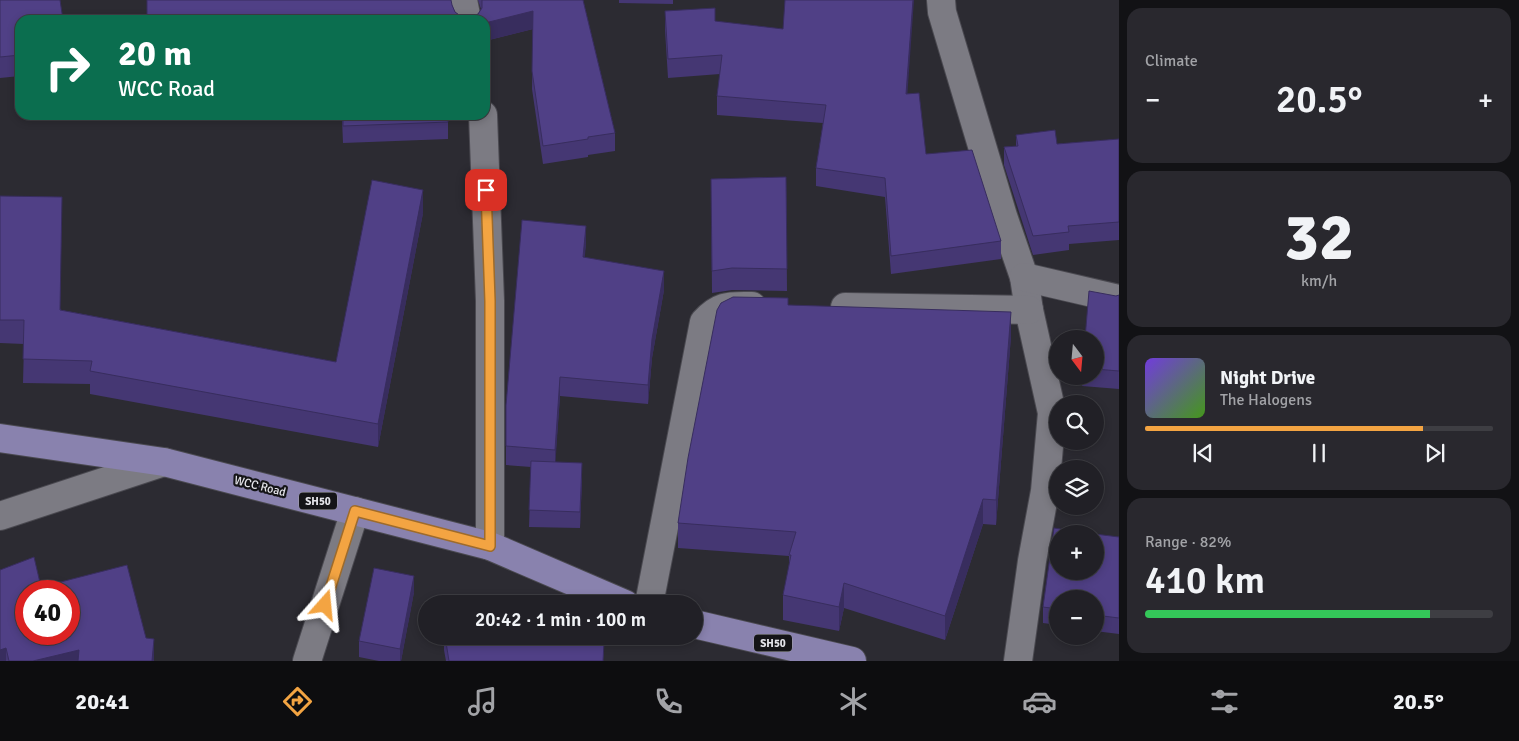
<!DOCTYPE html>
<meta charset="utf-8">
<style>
body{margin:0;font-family:Signika,sans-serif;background:#29282e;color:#f1f3f6;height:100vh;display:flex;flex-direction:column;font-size:19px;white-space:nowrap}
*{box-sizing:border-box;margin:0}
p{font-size:16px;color:#a2a3a7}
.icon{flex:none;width:28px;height:28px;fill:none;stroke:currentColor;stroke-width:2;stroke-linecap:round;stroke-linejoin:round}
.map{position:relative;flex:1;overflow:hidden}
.panel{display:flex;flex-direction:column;gap:8px;padding:8px;background:#121215;width:400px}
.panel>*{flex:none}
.hud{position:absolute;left:15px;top:15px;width:475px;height:105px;border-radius:15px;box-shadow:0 2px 8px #0003,0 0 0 1px #3e3e43;background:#0b6e4f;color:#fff;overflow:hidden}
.needle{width:32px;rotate:164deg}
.fabs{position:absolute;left:1049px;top:330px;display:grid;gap:10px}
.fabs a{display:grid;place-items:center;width:55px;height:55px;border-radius:50%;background:#212026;box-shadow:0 2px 8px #0003,0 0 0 1px #3e3e43;font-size:25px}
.speed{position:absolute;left:15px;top:580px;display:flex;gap:10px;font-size:25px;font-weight:700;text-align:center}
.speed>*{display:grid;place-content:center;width:65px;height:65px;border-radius:50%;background:#212026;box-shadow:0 2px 8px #0003,0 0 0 1px #3e3e43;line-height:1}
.speed .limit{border:8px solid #d22;background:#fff;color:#111}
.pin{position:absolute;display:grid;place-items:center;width:42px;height:42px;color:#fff;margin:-21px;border-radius:10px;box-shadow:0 2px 8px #0006}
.me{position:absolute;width:55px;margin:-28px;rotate:18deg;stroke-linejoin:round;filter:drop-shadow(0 0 4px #0008)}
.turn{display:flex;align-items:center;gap:18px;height:105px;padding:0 20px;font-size:22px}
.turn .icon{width:65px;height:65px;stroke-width:2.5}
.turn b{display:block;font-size:35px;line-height:42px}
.big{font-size:38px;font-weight:600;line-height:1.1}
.panel .tile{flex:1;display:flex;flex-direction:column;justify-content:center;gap:8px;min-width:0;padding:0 18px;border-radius:15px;background:#29282e}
.panel .dial{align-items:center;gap:0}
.dial b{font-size:65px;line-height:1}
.song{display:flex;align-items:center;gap:15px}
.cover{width:60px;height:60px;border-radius:8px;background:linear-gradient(135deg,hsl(260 70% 55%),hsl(100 70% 35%))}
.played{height:5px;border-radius:2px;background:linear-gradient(90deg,#f3a442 80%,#3e3e43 80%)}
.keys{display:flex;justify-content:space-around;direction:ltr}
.heat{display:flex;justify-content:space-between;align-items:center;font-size:28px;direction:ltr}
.charge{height:8px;border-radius:4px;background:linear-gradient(90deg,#34c759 82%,#3e3e43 0)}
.trip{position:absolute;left:418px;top:595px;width:285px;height:50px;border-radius:25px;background:#212026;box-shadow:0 2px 8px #0003,0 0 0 1px #3e3e43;font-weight:600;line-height:50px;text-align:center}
.tabs{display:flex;height:80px;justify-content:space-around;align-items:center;background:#0d0d0f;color:#a2a3a7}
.tabs .icon{width:35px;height:35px}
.tabs .active{color:#f3a442}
.tabs b{font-size:22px;color:#f1f3f6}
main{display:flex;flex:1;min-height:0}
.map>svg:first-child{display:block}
</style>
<main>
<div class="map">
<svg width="1119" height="661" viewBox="0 0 1119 661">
<rect width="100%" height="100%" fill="#2c2b32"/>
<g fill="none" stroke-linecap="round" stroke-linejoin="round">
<g stroke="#4a4950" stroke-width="30">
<g id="minor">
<polyline points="463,0 467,20"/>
<polyline points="941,0 942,12 1003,216 1024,277 1029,310 1052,413 1045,491 1032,561 1018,661"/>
<polyline points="483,115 490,301 490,546"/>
<polyline points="1024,277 1119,299"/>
<polyline points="845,307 1029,310"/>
<path d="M649 604 704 322C720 304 730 306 752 306"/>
</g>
</g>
<g stroke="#4a4950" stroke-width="30">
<polyline id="tertiary" points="307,661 355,511"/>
</g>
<g stroke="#4a4950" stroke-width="30">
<polyline id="secondary" points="0,516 164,462"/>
</g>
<g stroke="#4a4950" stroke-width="30">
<g id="primary">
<polyline points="0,438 164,462 490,546 625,604"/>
<polyline points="694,624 852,661"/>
</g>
</g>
<use href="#minor" stroke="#7c7b83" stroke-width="28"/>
<use href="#tertiary" stroke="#7c7b83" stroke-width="28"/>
<use href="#secondary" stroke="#7c7b83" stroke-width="28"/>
<use href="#primary" stroke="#8982ae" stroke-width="28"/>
</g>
<g fill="#453773">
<polygon points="0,0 20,20 20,76 0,78"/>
<polygon points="478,0 583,0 615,133 615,151 588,155 588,157 543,164 532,89 533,29 485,41 485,20 147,20 452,5 455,12 462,17 470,18 478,14 481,9"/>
<polygon points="619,0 673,0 673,4 619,3"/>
<polygon points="665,11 715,21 908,94 926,154 1001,241 1001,259 891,274 885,197 816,186 816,168 823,123 717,115 717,96 720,74 668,78 665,30"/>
<polygon points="261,115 448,115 448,139 343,143 342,119 261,119"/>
<polygon points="1016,135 1057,144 1119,139 1119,240 1069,244 1069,250 1033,255 1004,165 1004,147 1016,146"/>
<polygon points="786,177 787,291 732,290 712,293 711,179"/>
<polygon points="0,196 61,310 336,362 423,213 378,447 90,394 90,384 23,383 24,344 0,343"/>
<polygon points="586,244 584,257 664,290 652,358 648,404 560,396 555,462 582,479 580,528 529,527 531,467 506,465 506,405"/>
<polygon points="1119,295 1119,389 1082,386 1082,376 1095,376 1095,339 1116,296"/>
<polygon points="788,305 1011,336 996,525 983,524 945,640 844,608 839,631 783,620 783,595 789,567 789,556 678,548 678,523"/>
<polygon points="1119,537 1119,634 1095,631 1095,599 1058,599 1058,625 1043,623 1043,607"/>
<polygon points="0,570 41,587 146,638 154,655 154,661 0,661"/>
<polygon points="414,592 401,661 379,661 359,657 359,641"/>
<polygon points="444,636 521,636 522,641 604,661 446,661 444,650"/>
</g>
<g fill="#382d5e">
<polygon points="913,0 914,0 906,113 906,94"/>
<polygon points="533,11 533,29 485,41 485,23"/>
<polygon points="423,190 423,213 378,447 378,424"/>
<polygon points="586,226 586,244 583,276 583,257"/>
<polygon points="664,271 664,290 652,358 648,404 648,385 652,339"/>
<polygon points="1011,312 1011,336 996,525 996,500"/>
<polygon points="560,377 560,396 555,469 555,450"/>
<polygon points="582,463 582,479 580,528 580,512"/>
<polygon points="983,499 983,524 945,640 945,616"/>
<polygon points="414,576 414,592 401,661 400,661 400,649"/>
<polygon points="844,583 844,608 839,631 839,607"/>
<polygon points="154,639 154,661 152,661"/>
<polygon points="6,648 6,661 0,661 0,650"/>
<polygon points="79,650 79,661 33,661"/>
</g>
<g fill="#504086" stroke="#382d5e" fill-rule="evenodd">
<polygon points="0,0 60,0 63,20 20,20 20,55 0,57"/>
<polygon points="147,0 451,0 452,5 455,12 462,17 470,18 478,14 482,8 482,0 583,0 615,133 588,137 588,139 543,146 532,71 533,11 485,23 485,20 147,20"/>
<polygon points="785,0 913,0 906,94 919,93 926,154 972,150 1001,241 891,256 885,178 816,168 826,105 717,96 722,55 668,59 665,11 715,8 715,21 783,29"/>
<polygon points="343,115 448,115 448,122 343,126"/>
<polygon points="1055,130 1057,144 1119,139 1119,222 1068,226 1069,232 1033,236 1004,147 1018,146 1016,135"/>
<polygon points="786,177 787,269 732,268 712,271 711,179"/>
<polygon points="372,180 423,190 378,424 90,371 92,361 23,359 24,320 0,320 0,196 62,197 60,310 336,362"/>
<polygon points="522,220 586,226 583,257 664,271 652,339 648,385 560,377 555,450 506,446 506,405"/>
<polygon points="1089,291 1116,296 1119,295 1119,371 1095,369 1095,339 1085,339"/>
<polygon points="733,297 788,298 788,305 1011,312 996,500 983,499 945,616 844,583 839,607 783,595 791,555 789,555 796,532 678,523 688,458 717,310 721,303"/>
<polygon points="531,461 582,463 580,512 529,510"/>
<polygon points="1054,528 1092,534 1058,534 1058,571 1095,571 1095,534 1119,537 1119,618 1095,615 1095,599 1058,599 1058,609 1043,607"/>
<path d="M34 557 41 587 127 565 146 638 154 639 152 661H78L79 650 33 661H9L6 648 0 650V570ZM26 591H69V634H26Z"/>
<polygon points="374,568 414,576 400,649 359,641"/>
<polygon points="445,636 521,636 522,641 604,643 603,661 449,661"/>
</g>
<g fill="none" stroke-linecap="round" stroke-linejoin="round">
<g stroke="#9e6b2b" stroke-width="12">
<polyline id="route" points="325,605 355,511 490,546 490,301 486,190"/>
</g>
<use href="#route" stroke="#f3a442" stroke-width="9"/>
</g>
<g text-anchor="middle" stroke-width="4.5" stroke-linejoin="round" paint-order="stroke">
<g fill="#141417" stroke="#a6a6aa" stroke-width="1">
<rect x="299" y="492.5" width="38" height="17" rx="4"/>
<rect x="754" y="634.5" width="38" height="17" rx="4"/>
</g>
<g font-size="11" font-weight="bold" fill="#e4e4e9">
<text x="318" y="505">SH50</text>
<text x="773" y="647">SH50</text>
</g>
<g font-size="12" fill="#e4e4e9" stroke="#141417">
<text transform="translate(260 486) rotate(14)" y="4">WCC Road</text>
</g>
</g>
</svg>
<div class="fabs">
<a><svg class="needle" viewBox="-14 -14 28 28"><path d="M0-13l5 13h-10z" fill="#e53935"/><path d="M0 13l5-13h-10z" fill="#a2a3a7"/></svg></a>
<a><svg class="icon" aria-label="search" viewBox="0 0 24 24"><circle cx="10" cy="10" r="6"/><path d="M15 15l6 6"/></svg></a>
<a><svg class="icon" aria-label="layers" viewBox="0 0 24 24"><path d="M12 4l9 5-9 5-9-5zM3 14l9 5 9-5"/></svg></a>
<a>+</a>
<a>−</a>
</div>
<div class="speed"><div class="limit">40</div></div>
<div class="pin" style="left:486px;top:190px;background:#d93025"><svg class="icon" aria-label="arrive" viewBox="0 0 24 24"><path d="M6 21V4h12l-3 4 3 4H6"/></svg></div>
<svg class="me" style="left:325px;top:605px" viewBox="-20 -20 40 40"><path d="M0-17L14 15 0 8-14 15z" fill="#f3a442" stroke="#fff" stroke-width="4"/></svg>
<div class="trip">20:42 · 1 min · 100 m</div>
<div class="hud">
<div class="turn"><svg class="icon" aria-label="right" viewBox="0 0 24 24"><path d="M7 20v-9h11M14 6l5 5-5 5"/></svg><div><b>20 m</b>WCC Road</div></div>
</div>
</div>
<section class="panel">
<div class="tile"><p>Climate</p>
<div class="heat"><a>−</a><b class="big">20.5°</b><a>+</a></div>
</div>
<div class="tile dial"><b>32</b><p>km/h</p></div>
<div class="tile">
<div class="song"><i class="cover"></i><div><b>Night Drive</b><p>The Halogens</p></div></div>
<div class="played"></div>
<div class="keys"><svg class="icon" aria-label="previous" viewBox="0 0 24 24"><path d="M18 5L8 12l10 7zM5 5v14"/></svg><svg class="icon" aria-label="pause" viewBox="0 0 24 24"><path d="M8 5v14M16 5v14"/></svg><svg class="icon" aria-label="next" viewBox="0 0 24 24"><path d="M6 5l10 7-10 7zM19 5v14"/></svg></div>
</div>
<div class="tile"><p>Range · 82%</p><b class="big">410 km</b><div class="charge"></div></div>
</section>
</main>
<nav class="tabs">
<b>20:41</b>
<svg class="icon active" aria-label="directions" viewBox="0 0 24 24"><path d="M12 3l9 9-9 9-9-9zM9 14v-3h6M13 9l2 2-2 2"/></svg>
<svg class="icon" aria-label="music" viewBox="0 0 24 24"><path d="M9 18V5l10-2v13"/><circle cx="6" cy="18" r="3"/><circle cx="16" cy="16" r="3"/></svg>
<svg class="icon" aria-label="phone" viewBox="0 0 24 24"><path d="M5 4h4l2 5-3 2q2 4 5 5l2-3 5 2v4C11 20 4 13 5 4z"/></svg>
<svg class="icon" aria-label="climate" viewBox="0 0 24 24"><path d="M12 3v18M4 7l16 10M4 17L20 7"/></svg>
<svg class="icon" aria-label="car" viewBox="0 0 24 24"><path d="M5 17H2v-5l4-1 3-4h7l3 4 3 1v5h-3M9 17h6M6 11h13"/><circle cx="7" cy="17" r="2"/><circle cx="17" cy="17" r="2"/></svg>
<svg class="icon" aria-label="filters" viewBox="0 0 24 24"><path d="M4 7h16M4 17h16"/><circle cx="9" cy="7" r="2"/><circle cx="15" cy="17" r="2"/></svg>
<b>20.5°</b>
</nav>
